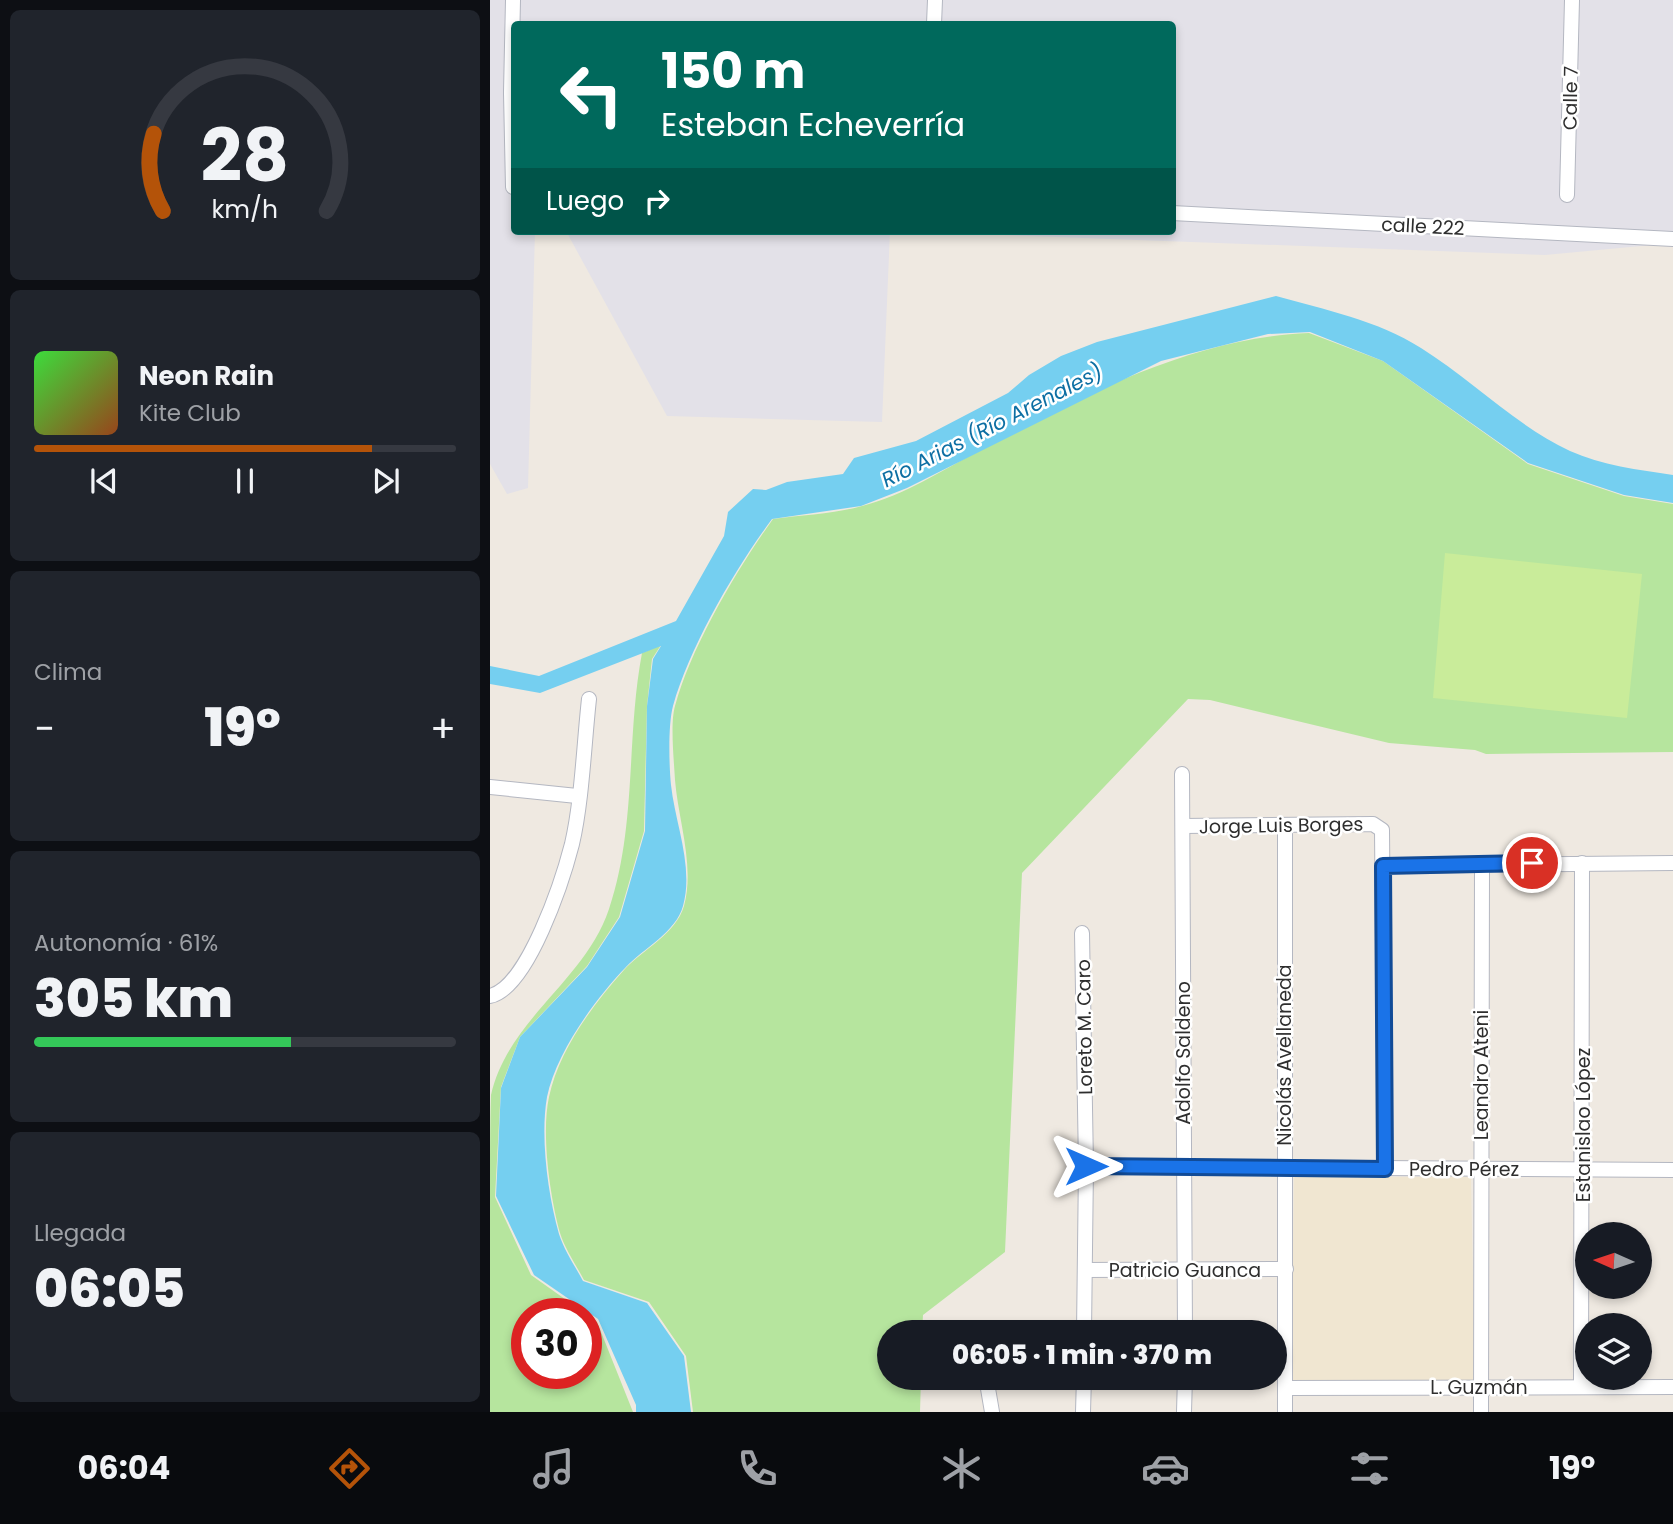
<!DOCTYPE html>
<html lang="es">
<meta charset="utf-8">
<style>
body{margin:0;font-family:Poppins,sans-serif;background:#20242c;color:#f1f3f6;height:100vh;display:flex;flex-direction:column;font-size:26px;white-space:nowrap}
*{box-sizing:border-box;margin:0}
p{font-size:23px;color:#9ea1a6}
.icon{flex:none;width:38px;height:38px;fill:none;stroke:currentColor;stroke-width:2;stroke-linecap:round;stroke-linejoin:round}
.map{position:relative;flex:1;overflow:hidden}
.panel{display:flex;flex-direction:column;gap:10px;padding:10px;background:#0d0f14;width:490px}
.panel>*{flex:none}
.hud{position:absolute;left:21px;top:21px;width:665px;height:214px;border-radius:7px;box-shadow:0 4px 10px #0003;background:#00695c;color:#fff;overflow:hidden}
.needle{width:46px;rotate:273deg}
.tools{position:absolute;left:1085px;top:1222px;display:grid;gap:14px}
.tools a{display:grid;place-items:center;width:77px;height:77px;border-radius:50%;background:#171b24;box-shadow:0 4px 10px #0003;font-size:35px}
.speed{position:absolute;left:21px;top:1298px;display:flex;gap:14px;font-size:35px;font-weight:700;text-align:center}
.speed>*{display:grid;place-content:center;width:91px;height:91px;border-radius:50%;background:#171b24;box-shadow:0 4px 10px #0003;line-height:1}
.speed .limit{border:10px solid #d22;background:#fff;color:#111}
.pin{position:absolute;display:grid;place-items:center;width:60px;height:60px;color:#fff;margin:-30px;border:4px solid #fff;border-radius:50%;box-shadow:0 2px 7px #0007}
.me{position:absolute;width:77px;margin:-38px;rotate:90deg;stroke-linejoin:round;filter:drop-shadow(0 0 5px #0008)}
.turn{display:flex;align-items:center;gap:24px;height:147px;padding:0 35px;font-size:32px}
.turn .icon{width:91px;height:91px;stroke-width:2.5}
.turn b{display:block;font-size:49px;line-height:60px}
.then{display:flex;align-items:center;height:66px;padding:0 35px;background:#0003;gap:14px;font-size:26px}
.big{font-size:52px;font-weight:800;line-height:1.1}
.panel .tile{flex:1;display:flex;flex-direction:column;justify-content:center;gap:10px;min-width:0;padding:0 24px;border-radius:10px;background:#20242c}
.panel .dial{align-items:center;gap:0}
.dial svg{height:182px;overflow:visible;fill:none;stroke:#363941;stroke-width:7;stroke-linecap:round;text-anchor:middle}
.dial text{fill:#f1f3f6;stroke:none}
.song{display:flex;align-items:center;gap:21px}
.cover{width:84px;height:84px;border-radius:10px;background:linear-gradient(135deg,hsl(120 70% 55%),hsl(20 70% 35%))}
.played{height:7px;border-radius:4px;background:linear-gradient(90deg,#b45309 80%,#363941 80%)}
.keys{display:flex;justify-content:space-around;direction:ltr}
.heat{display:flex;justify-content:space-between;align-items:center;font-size:38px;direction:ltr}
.charge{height:10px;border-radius:5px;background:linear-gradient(90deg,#34c759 61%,#363941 0)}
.trip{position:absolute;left:387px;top:1320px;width:410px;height:70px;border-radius:35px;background:#171b24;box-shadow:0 4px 10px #0003;font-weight:800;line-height:70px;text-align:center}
.tab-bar{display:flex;height:112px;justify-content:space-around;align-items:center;background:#090b0e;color:#9ea1a6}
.tab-bar .icon{width:49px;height:49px}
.tab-bar .active{color:#b45309}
.tab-bar b{font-size:32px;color:#f1f3f6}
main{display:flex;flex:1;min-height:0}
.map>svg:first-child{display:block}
</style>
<main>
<section class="panel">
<div class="tile dial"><svg viewBox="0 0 100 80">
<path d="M14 69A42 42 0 1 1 86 69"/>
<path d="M14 69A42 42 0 0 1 10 35" stroke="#b45309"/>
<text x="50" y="56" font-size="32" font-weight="700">28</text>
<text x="50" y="72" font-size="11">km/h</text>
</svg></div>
<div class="tile">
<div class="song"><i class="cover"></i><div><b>Neon Rain</b><p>Kite Club</p></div></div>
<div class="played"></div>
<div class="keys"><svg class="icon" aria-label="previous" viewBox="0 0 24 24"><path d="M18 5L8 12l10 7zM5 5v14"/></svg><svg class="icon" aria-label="pause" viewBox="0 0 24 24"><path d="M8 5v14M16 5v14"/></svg><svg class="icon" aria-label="next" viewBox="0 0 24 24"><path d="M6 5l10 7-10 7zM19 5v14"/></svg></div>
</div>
<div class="tile"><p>Clima</p>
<div class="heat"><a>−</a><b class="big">19°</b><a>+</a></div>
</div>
<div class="tile"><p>Autonomía · 61%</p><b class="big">305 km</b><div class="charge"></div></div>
<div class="tile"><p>Llegada</p><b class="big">06:05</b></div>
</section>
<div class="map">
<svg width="1183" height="1412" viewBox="0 0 1183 1412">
<rect width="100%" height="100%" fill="#efe9e1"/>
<g fill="#e3e1e8">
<polygon points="0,0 1183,0 1183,243 1055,255 405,231 682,231 682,24 24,24 24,231 45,231 38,488 17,494 0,464"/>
<polygon points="76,231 400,231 392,422 177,416"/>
</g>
<polygon fill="#f0e6d1" points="804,1177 981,1177 985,1381 801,1381"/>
<g fill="#b6e59e">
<path d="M819 333 893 361 1038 464 1134 496 1183 504V752L996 754 985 750 899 743 720 700 698 699 532 873 515 1252 433 1315 432 1332H399V1377H431L430 1412H203L196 1356 159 1302 94 1280C86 1265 75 1249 70 1233 60 1197 51 1133 59 1097 69 1050 102 1006 134 970 152 950 186 934 194 906 205 866 188 819 185 780 184 761 180 723 185 706 201 647 247 569 283 519 312 515 344 514 372 506 415 495 453 470 492 449 594 395 702 338 819 333Z"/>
<path d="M171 645 162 659 157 706 154 831 129 917 97 966 30 1037 11 1087 5 1197 41 1275 96 1314H37V1374H96V1315L107 1322 143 1412H0C0 1338 0 1264 0 1190 0 1160 0 1124 1 1095 18 1019 95 981 119 909 147 826 136 737 152 653Z"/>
</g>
<polygon fill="#c9ec9a" points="955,553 1152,574 1137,718 943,698"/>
<path fill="#75cff0" d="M786 296C835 310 887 320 931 348 982 380 1025 425 1080 451 1111 465 1149 470 1183 475V503L1134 495 1038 463 893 361 820 332 778 334 671 361 417 488 371 506 282 519C245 569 200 646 183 706 178 724 179 766 181 785 185 823 204 867 193 906 186 932 154 948 136 967 105 999 66 1053 57 1097 50 1137 58 1195 69 1234 74 1250 85 1266 93 1281L157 1303 194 1356 201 1412H146V1405L108 1319 44 1275 6 1196 11 1088 30 1037 97 967 130 917 155 831 157 706 163 659 171 646 50 693 0 684V666L49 676 186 621 234 536 238 512 263 489 276 490 297 482 353 474 364 458 426 441 518 393 539 375 571 356 607 342Z"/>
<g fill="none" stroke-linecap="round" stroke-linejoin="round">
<g stroke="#b4b7c1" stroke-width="16">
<g id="minor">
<polyline points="23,0 21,92 24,100"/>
<polyline points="444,24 445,0"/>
<polyline points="21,93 23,187"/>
<polyline points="1077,195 1082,0"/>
<polyline points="682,213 1183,239"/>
<polyline points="692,774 695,1332"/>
<polyline points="0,787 87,796"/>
<polyline points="795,825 795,1412"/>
<polyline points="693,826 883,824 892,830 895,1169"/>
<polyline points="893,866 1183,863"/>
<polyline points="592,933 596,1166 594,1332"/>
<path d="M0 996C38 988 73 879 82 844 92 801 94 744 99 699"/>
<polyline points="596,1166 1183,1170"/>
<polyline points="595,1270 796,1269"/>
<polyline points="496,1377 502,1412"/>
<polyline points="1091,1387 1092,863"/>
<polyline points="795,1388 1183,1387"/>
<polyline points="593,1412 594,1377"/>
<polyline points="694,1412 695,1377"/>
<polyline points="991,1412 992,863"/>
</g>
</g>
<use href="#minor" stroke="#fff" stroke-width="14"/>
</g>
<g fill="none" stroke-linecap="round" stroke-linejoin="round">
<g stroke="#114b97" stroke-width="18">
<polyline id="route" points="596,1166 895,1169 893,866 1042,863"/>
</g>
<use href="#route" stroke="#1a73e8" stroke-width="12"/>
</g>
<g text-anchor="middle" stroke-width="5" stroke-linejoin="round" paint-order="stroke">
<g font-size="19" fill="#2e2e2e" stroke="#fff">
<text transform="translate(1080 98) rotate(-89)" y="7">Calle 7</text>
<text transform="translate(933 226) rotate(3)" y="7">calle 222</text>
<text transform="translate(791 825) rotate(-1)" y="7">Jorge Luis Borges</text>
<text transform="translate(594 1027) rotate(-91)" y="7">Loreto M. Caro</text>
<text transform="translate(693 1053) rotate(-90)" y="7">Adolfo Saldeno</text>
<text transform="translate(794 1055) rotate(-90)" y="7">Nicolás Avellaneda</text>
<text transform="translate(991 1075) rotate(-90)" y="7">Leandro Ateni</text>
<text transform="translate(1093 1125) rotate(-90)" y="7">Estanislao López</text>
<text x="974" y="1176">Pedro Pérez</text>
<text x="695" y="1277">Patricio Guanca</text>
<text x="989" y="1394">L. Guzmán</text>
</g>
<g font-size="21" font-style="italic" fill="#0d6fa3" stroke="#fff">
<text transform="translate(502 426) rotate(-27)" y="7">Río Arias (Río Arenales)</text>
</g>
</g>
</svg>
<div class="tools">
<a><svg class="needle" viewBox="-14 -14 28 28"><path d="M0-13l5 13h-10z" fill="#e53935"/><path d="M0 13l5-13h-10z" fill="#9ea1a6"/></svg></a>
<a><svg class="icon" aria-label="layers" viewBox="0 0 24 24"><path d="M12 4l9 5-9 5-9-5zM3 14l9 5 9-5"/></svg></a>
</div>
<div class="speed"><div class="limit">30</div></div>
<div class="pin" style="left:1042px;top:863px;background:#d93025"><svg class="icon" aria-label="arrive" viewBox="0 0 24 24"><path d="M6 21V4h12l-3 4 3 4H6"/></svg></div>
<svg class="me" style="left:596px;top:1166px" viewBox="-20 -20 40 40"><path d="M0-17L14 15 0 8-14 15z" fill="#1a73e8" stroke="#fff" stroke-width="4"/></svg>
<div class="trip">06:05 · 1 min · 370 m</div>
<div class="hud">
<div class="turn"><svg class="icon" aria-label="left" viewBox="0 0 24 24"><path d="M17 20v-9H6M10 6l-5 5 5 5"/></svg><div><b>150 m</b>Esteban Echeverría</div></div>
<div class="then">Luego<svg class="icon" aria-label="right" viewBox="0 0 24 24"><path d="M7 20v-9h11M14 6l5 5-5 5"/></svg></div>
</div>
</div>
</main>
<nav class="tab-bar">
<b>06:04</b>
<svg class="icon active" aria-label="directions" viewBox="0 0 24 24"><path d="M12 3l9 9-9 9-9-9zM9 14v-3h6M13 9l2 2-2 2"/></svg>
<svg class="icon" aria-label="music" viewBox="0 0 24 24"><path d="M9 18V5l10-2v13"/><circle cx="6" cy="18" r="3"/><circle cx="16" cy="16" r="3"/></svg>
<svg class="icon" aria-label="phone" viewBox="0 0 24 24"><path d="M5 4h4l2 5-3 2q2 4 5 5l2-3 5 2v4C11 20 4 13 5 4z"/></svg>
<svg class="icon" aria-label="climate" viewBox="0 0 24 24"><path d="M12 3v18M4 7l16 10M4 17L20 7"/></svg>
<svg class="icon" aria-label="car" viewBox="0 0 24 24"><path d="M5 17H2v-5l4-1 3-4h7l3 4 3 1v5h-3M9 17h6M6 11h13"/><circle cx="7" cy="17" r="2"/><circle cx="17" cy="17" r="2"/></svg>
<svg class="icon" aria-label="filters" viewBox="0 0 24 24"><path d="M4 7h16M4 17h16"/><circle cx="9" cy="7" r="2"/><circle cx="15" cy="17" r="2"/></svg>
<b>19°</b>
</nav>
